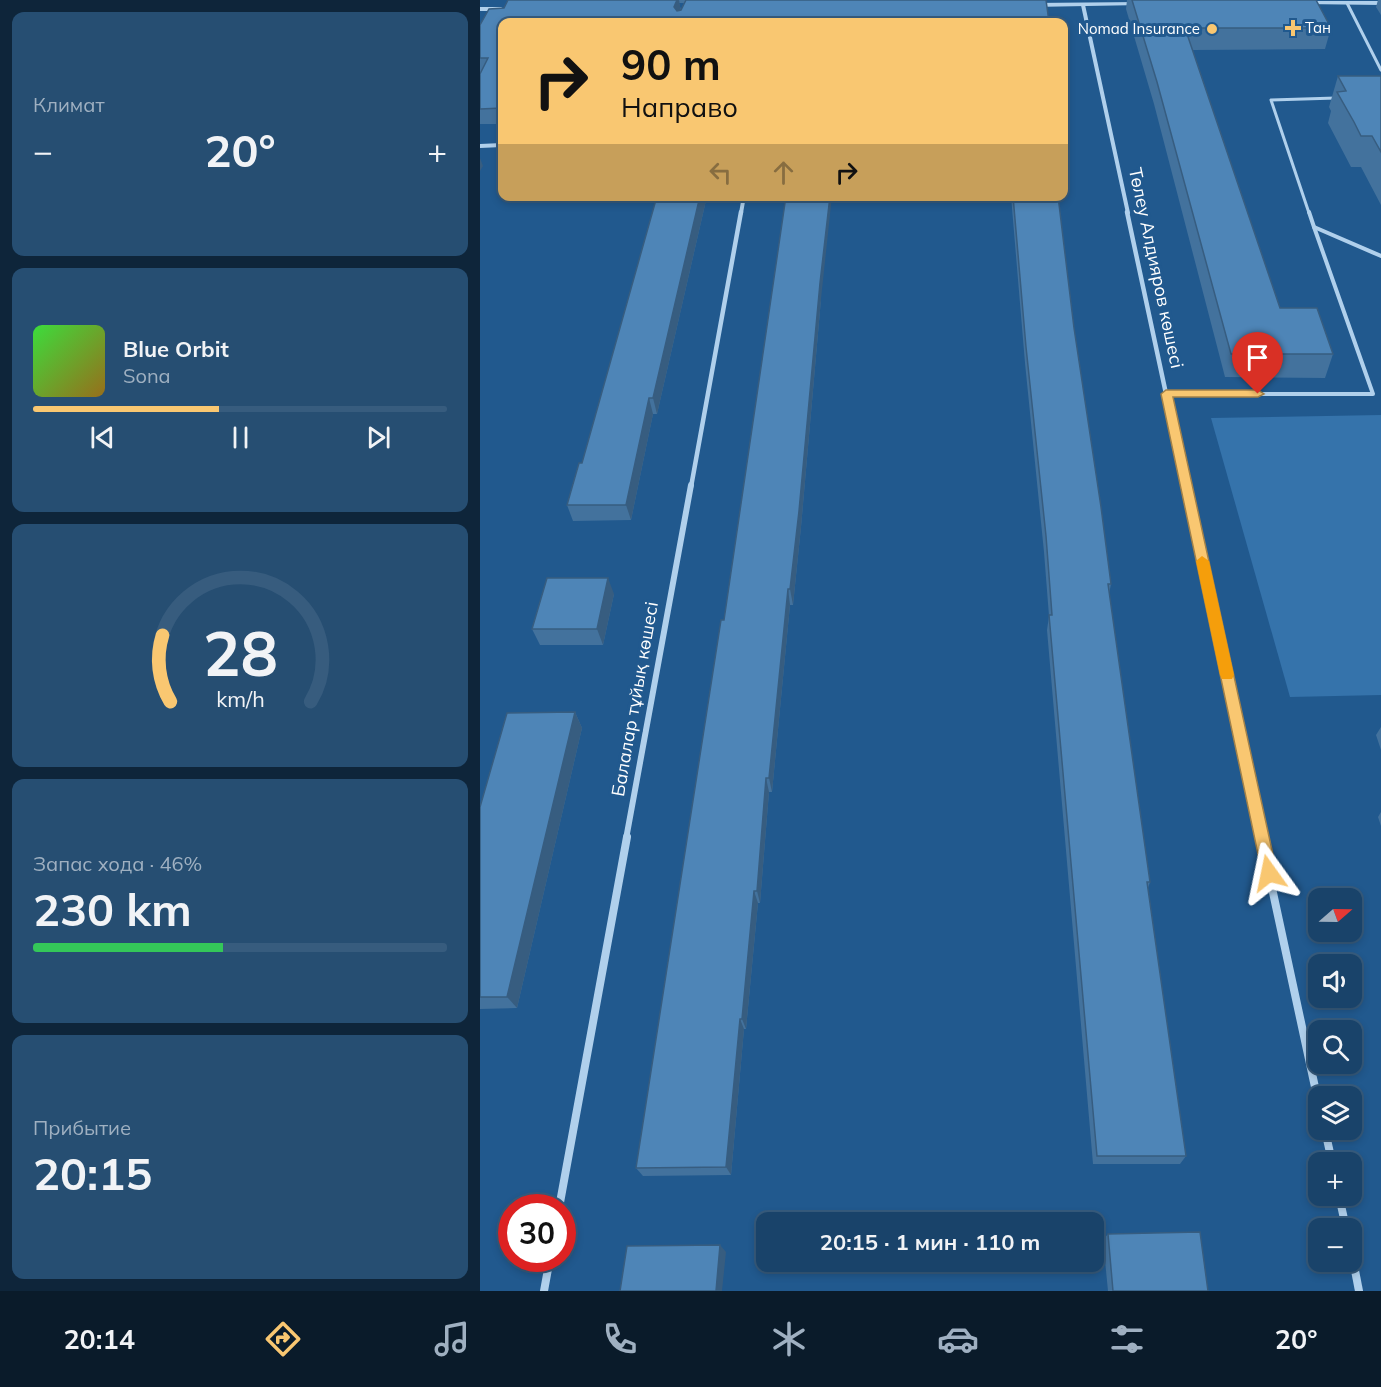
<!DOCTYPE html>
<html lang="ru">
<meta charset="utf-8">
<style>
body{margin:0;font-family:Mulish,sans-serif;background:#264e72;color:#f1f3f6;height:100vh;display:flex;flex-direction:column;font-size:22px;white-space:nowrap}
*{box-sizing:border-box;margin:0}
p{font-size:20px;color:#9fb0c1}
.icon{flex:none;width:33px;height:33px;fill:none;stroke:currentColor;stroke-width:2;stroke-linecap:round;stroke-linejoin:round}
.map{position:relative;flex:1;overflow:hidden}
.sheet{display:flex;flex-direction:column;gap:12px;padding:12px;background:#0e253a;width:480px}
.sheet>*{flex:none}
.hud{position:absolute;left:18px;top:18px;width:570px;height:183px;border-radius:12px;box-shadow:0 3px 9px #0003,0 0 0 2px #375c7e;background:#f9c771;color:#111;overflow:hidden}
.needle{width:39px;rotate:70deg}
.controls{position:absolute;left:828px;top:888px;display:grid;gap:12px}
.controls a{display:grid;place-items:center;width:54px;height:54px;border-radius:12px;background:#19436a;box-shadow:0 3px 9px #0003,0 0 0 2px #375c7e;font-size:30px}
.speed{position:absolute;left:18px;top:1194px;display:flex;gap:12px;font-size:30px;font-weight:700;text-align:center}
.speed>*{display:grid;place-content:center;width:78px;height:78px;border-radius:50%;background:#19436a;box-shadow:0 3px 9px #0003,0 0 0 2px #375c7e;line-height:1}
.speed .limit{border:9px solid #d22;background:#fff;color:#111}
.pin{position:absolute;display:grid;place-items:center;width:51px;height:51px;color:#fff;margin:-62px -26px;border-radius:50% 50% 50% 0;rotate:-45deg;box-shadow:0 0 6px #0007}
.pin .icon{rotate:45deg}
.me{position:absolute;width:66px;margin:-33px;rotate:348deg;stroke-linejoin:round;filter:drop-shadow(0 0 4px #0008)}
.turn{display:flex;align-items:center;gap:21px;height:126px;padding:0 24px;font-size:27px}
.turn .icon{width:78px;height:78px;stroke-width:2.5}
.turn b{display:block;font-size:42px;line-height:51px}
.lanes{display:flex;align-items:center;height:57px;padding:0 24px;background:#0003;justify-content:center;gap:30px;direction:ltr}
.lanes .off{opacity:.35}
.big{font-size:45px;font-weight:700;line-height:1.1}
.sheet .widget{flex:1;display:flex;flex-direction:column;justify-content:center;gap:9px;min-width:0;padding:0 21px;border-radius:12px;background:#264e72}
.sheet .dial{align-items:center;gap:0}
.dial svg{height:156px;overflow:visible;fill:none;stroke:#375c7e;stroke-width:7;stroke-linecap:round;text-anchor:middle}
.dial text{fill:#f1f3f6;stroke:none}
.song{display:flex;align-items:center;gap:18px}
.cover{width:72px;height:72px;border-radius:9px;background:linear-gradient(135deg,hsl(120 70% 55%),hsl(40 70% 35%))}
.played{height:6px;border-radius:3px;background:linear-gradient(90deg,#f9c771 45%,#375c7e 45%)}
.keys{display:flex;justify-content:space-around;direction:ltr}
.heat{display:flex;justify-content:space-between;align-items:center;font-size:33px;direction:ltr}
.charge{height:9px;border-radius:4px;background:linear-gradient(90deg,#34c759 46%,#375c7e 0)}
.trip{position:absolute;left:276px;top:1212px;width:348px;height:60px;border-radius:12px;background:#19436a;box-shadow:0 3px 9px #0003,0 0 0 2px #375c7e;font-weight:700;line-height:60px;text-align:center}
.menu{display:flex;height:96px;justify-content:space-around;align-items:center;background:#0a1b2a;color:#9fb0c1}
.menu .icon{width:42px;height:42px}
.menu .current{color:#f9c771}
.menu b{font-size:27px;color:#f1f3f6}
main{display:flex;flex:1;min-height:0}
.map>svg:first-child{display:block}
</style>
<main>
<section class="sheet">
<div class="widget"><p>Климат</p>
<div class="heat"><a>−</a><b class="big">20°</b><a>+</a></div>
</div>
<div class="widget">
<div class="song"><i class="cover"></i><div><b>Blue Orbit</b><p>Sona</p></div></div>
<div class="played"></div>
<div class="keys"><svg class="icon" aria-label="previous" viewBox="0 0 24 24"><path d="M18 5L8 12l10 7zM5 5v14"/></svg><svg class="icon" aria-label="pause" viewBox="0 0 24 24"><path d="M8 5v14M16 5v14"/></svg><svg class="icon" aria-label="next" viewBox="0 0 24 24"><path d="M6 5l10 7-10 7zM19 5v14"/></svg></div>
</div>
<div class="widget dial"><svg viewBox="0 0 100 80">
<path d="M14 69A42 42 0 1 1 86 69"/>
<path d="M14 69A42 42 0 0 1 10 35" stroke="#f9c771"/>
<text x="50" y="56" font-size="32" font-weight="700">28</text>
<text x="50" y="72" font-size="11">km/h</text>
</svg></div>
<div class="widget"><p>Запас хода · 46%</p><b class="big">230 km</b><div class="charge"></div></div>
<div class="widget"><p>Прибытие</p><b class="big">20:15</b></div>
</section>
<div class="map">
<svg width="901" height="1291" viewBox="0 0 901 1291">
<rect width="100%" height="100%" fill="#21598e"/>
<polygon fill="#3573ab" points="901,415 901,695 810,697 731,418"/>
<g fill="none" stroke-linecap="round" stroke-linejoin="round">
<g stroke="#b0d0ec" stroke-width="3">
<polyline points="867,3 901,70"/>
<polyline points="829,213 791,100 856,98"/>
</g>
<g stroke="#b0d0ec" stroke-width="4">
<polyline points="829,212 834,227 901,256"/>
<polyline points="686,394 893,394 834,227"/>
</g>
<g stroke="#b0d0ec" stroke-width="4">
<polyline points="603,5 648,213"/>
<polyline points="0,146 22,145"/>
<polyline points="261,213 264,196"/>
</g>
<g stroke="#b0d0ec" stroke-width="4.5">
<polyline points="647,212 706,487"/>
<polyline points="211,487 261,212"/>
</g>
<g stroke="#b0d0ec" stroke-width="6">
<polyline points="706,485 782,839"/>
<polyline points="146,839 211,485"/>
</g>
<g stroke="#b0d0ec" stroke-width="8">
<polyline points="781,837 838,1101"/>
<polyline points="845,1130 852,1162"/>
<polyline points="859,1196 866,1228"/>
<polyline points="79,1208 147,837"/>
<polyline points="872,1255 879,1291"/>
<polyline points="64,1291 70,1258"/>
</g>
<g fill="#b0d0ec" fill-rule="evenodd">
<polygon points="825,1 901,1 901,5 823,4 823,2"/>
<polygon points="660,2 662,3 662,5 552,7 549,5 552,3"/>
<polygon points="0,7 21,7 24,9 21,11 0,11"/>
</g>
</g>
<g fill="#43729d" fill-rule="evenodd">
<path d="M28 0H566L22 22V124H0V25L24 8ZM199 3H204L201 10Z"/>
<polygon points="644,0 836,0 851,28 845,49 712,50 800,308 853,354 845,378 745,377 674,104 646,9 647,0"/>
<polygon points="898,0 901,0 901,15 896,7"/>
<polygon points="858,76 901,76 901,205 881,167 871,167 848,123 851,111 849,107"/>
<polygon points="177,196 227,196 177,414 173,414 151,520 93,521 87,505 102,463"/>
<polygon points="531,196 578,196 594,328 631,584 629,594 670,882 668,888 706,1156 700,1164 613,1164 567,630 569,616 564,552 545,363"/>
<polygon points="341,299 321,527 313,605 310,605 292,792 289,792 280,903 278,903 266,1029 264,1029 251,1175 163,1176 156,1168 244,620"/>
<polygon points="134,594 123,645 60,645 52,629"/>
<polygon points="95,712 102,728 37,1008 0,1009 0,807"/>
<polygon points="901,727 901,750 896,735"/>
<polygon points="901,812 901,826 898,817"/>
<polygon points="628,1234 728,1291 628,1291 623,1240"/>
</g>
<g fill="#375d80">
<polygon points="197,0 199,0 201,12 196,22 194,7"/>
<polygon points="0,158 3,166 0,171"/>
<polygon points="220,196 227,196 177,414 173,398"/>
<polygon points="350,196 352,196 341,299 321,527 313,605 310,589 340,283"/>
<polygon points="169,398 173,414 151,520 146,505"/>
<polygon points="128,578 134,594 123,645 117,629"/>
<polygon points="308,589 310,605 292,792 289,778"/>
<polygon points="95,712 102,728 37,1008 27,997"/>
<polygon points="286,778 289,792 280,903 277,891"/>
<polygon points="274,891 278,903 266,1029 262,1019"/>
<polygon points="260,1019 264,1029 251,1175 246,1167"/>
<polygon points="240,1245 246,1252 242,1291 236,1291"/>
</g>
<g fill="#4e85b7" stroke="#375d80" stroke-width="1.5">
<polygon points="28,0 197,0 194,7 197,11 201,10 206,0 566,0 569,22 22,22 22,108 0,109 0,74 8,58 0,58 0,25 9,9 24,8"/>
<polygon points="652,0 836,0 851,28 705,28 800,308 837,308 853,354 751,354 677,82"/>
<polygon points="858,76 901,76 901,152 892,136 881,136 874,122 857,92 866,91"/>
<polygon points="177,196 220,196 173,398 169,398 146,505 87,505 99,463 102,463"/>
<polygon points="306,196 350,196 340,283 319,511 310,589 308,589 289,778 286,778 277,891 274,891 262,1019 260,1019 246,1167 156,1168 241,620 244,620"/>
<polygon points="533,196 578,196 594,328 621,507 631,584 628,584 670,882 667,882 706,1156 617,1156 569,615 572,615 566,536 546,347"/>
<polygon points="67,578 128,578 117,629 52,629"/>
<polygon points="95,712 27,997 0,997 0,807 27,713"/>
<polygon points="720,1232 728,1291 633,1291 628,1234"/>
<polygon points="240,1245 236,1291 140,1291 147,1246"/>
</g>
<polygon fill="#f9c771" stroke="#a28149" stroke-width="1.5" points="686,390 778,390 784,394 778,397 693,397 797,873 795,878 789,880 784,878 782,873 681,394"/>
<polygon fill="#f59e0b" points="722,556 729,561 754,675 752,679 742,679 740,675 716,561"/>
<g fill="#f9c771" stroke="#21598e" stroke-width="2">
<path d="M810 19h6v6h6v6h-6v6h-6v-6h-6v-6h6z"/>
<circle cx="732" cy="29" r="6"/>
</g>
<g text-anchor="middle" stroke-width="6" stroke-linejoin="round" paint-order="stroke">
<g font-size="15" fill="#fff" stroke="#21598e" text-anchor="start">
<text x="825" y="33">Тан</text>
<text x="720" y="34" text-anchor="end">Nomad Insurance</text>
</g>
<g font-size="18" fill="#fff" stroke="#21598e">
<text transform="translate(676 268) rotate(78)" y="6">Төлеу Алдияров көшесі</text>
<text transform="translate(155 699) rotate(-80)" y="6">Балалар тұйық көшесі</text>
</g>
</g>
</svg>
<div class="controls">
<a><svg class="needle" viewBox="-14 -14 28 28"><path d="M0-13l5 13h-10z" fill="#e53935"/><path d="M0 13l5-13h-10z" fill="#9fb0c1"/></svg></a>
<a><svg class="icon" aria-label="sound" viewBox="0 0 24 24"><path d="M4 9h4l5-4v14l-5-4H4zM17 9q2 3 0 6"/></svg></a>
<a><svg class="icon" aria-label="search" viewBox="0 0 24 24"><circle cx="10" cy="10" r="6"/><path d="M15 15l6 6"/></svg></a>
<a><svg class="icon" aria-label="layers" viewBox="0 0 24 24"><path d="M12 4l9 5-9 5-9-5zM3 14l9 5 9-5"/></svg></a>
<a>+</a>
<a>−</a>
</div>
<div class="speed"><div class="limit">30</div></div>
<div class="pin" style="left:778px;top:394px;background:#d93025"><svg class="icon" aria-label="arrive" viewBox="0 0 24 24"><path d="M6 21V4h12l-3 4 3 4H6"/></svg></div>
<svg class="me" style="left:789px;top:873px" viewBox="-20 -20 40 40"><path d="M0-17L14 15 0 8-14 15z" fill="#f9c771" stroke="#fff" stroke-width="4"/></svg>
<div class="trip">20:15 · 1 мин · 110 m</div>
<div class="hud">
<div class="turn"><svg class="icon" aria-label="right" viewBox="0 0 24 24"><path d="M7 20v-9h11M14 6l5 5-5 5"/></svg><div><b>90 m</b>Направо</div></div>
<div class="lanes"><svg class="icon off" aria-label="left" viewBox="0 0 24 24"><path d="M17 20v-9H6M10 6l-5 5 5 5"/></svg><svg class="icon off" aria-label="ahead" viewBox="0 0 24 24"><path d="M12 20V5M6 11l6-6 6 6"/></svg><svg class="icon" aria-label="right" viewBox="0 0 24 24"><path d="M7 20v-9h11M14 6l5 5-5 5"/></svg></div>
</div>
</div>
</main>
<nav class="menu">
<b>20:14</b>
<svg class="icon current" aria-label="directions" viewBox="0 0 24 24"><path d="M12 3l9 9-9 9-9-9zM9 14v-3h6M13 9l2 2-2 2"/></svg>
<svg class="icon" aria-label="music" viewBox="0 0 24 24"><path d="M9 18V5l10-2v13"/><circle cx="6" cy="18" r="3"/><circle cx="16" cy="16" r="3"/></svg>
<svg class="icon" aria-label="phone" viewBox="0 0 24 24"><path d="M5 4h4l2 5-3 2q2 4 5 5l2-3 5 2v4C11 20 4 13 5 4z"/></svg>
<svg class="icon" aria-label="climate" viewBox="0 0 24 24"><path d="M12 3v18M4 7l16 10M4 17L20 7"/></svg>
<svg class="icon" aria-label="car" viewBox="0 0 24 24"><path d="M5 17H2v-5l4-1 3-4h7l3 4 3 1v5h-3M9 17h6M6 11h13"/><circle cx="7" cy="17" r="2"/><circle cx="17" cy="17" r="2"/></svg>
<svg class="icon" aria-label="filters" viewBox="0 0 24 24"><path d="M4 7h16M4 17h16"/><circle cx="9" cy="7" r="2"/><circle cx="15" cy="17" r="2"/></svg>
<b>20°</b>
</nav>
